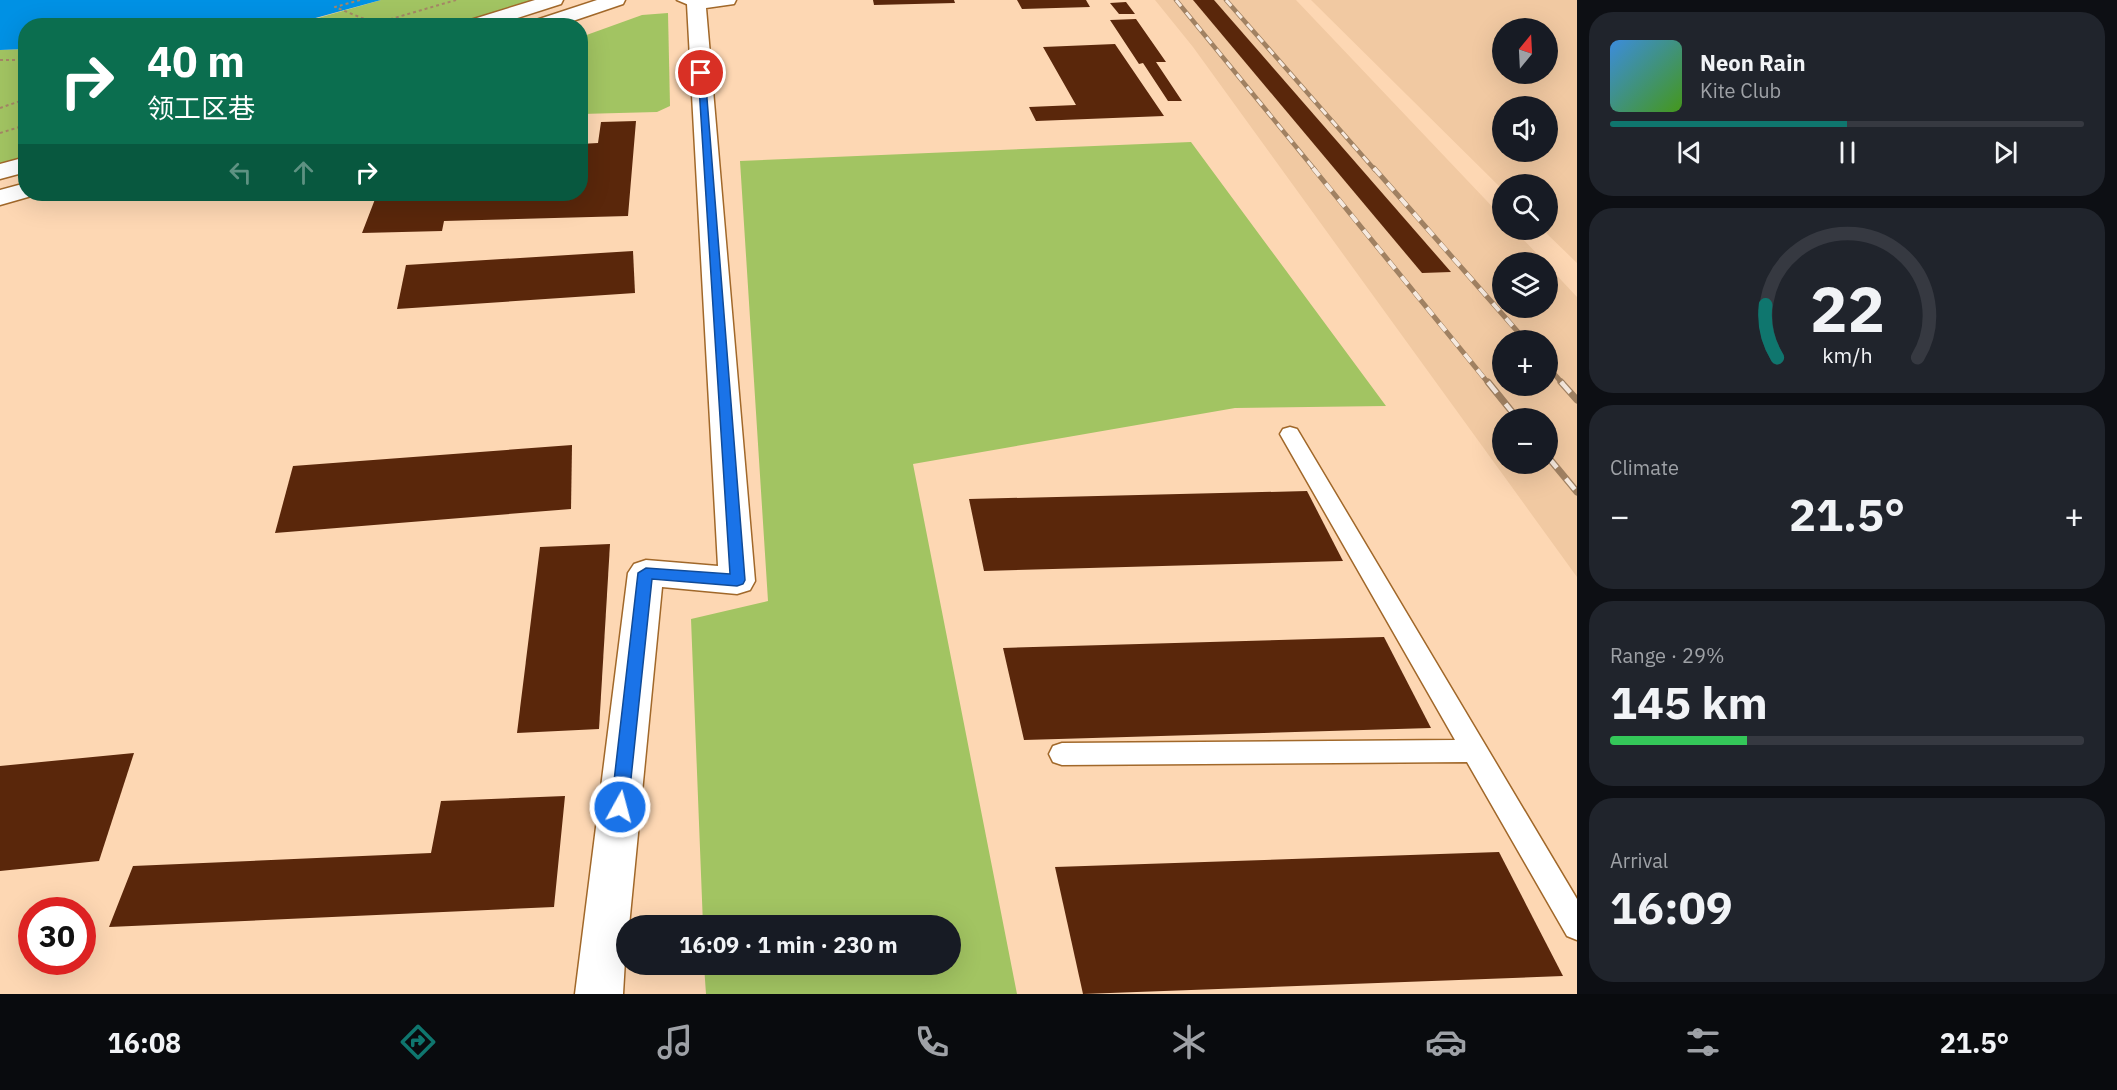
<!DOCTYPE html>
<meta charset="utf-8">
<style>
body{margin:0;font-family:"IBM Plex Sans","Noto Sans SC",sans-serif;background:#20242c;color:#f1f3f6;height:100vh;display:flex;flex-direction:column;font-size:22px;white-space:nowrap}
*{box-sizing:border-box;margin:0}
p{font-size:20px;color:#9ea1a6}
.icon{flex:none;width:33px;height:33px;fill:none;stroke:currentColor;stroke-width:2;stroke-linecap:round;stroke-linejoin:round}
.map{position:relative;flex:1;overflow:hidden}
.drawer{display:flex;flex-direction:column;gap:12px;padding:12px;background:#0d0f14;width:540px}
.drawer>*{flex:none}
.banner{position:absolute;left:18px;top:18px;width:570px;height:183px;border-radius:24px;box-shadow:0 6px 24px #0002;background:#0b6e4f;color:#fff;overflow:hidden}
.needle{width:39px;rotate:18deg}
.buttons{position:absolute;left:1492px;top:18px;display:grid;gap:12px}
.buttons a{display:grid;place-items:center;width:66px;height:66px;border-radius:50%;background:#171b24;box-shadow:0 6px 24px #0002;font-size:30px}
.speed{position:absolute;left:18px;top:897px;display:flex;gap:12px;font-size:30px;font-weight:700;text-align:center}
.speed>*{display:grid;place-content:center;width:78px;height:78px;border-radius:50%;background:#171b24;box-shadow:0 6px 24px #0002;line-height:1}
.speed .limit{border:9px solid #d22;background:#fff;color:#111}
.pin{position:absolute;display:grid;place-items:center;width:51px;height:51px;color:#fff;margin:-26px;border:3px solid #fff;border-radius:50%;box-shadow:0 2px 6px #0007}
.me{position:absolute;width:66px;margin:-33px;rotate:7deg;stroke-linejoin:round;filter:drop-shadow(0 0 4px #0008)}
.turn{display:flex;align-items:center;gap:21px;height:126px;padding:0 30px;font-size:27px}
.turn .icon{width:78px;height:78px;stroke-width:2.5}
.turn b{display:block;font-size:42px;line-height:51px}
.lanes{display:flex;align-items:center;height:57px;padding:0 30px;background:#0003;justify-content:center;gap:30px;direction:ltr}
.lanes .off{opacity:.35}
.big{font-size:45px;font-weight:700;line-height:1.1}
.drawer .widget{flex:1;display:flex;flex-direction:column;justify-content:center;gap:9px;min-width:0;padding:0 21px;border-radius:24px;background:#20242c}
.drawer .dial{align-items:center;gap:0}
.dial svg{height:156px;overflow:visible;fill:none;stroke:#363941;stroke-width:7;stroke-linecap:round;text-anchor:middle}
.dial text{fill:#f1f3f6;stroke:none}
.song{display:flex;align-items:center;gap:18px}
.cover{width:72px;height:72px;border-radius:9px;background:linear-gradient(135deg,hsl(210 70% 55%),hsl(100 70% 35%))}
.played{height:6px;border-radius:3px;background:linear-gradient(90deg,#0f766e 50%,#363941 50%)}
.keys{display:flex;justify-content:space-around;direction:ltr}
.heat{display:flex;justify-content:space-between;align-items:center;font-size:33px;direction:ltr}
.charge{height:9px;border-radius:4px;background:linear-gradient(90deg,#34c759 29%,#363941 0)}
.trip{position:absolute;left:616px;top:915px;width:345px;height:60px;border-radius:30px;background:#171b24;box-shadow:0 6px 24px #0002;font-weight:700;line-height:60px;text-align:center}
.dock{display:flex;height:96px;justify-content:space-around;align-items:center;background:#090b0e;color:#9ea1a6}
.dock .icon{width:42px;height:42px}
.dock .active{color:#0f766e}
.dock b{font-size:27px;color:#f1f3f6}
main{display:flex;flex:1;min-height:0}
.map>svg:first-child{display:block}
</style>
<main>
<div class="map">
<svg width="1577" height="994" viewBox="0 0 1577 994">
<rect width="100%" height="100%" fill="#fdd7b3"/>
<g fill="#f1c9a2" fill-rule="evenodd">
<path d="M1155 0H1296L1503 218V230H1514L1545 262H1503V308H1548V266L1577 297V577L1193 47ZM1503 340H1548V386H1503ZM1503 418H1548V464H1503Z"/>
<path d="M1311 0H1577V263L1543 230H1548V184H1503V190ZM1503 28H1548V74H1503ZM1503 106H1548V152H1503Z"/>
</g>
<g fill="#a2c462">
<polygon points="381,0 554,0 471,25 290,26"/>
<polygon points="668,13 670,106 657,112 581,114 581,37 642,15"/>
<polygon points="25,49 25,164 0,172 0,50"/>
<polygon points="1191,142 1386,406 1235,408 913,464 1017,994 706,994 704,965 951,964 951,926 703,925 691,619 768,601 740,161"/>
</g>
<polygon fill="#0091e4" points="0,0 381,0 290,25 26,26 25,49 0,50"/>
<g fill="#5a270b">
<polygon points="873,0 954,0 955,3 874,5"/>
<polygon points="1017,0 1086,0 1090,7 1022,9"/>
<polygon points="1193,0 1214,0 1451,272 1422,273"/>
<polygon points="1126,2 1135,14 1119,14 1110,3"/>
<polygon points="1136,19 1166,62 1156,62 1182,101 1168,101 1143,63 1139,64 1110,20"/>
<polygon points="1115,44 1164,116 1036,121 1029,107 1076,105 1043,47"/>
<polygon points="636,121 628,216 444,221 442,231 362,233 377,194 580,194 580,144 598,143 601,122"/>
<polygon points="633,251 635,293 397,309 406,265"/>
<polygon points="572,445 571,509 275,533 293,466"/>
<polygon points="1307,491 1343,561 984,571 969,499"/>
<polygon points="610,544 599,729 517,733 540,547"/>
<polygon points="1384,637 1431,728 1024,740 1003,648"/>
<polygon points="134,753 99,861 0,871 0,766"/>
<polygon points="565,796 554,907 109,927 133,866 431,853 441,801"/>
<polygon points="1499,852 1563,976 1083,994 1055,867"/>
</g>
<g fill="none" stroke-linecap="round" stroke-linejoin="round">
<g stroke="#a1682a" stroke-width="3">
<g id="lane">
<polygon points="677,0 695,0 702,4 696,8"/>
<polygon points="1290,427 1297,429 1300,434 1577,899 1577,940 1567,936 1467,762 1062,765 1053,762 1049,754 1053,746 1062,743 1455,740 1280,434 1283,429"/>
</g>
</g>
<g stroke="#a1682a" stroke-width="3">
<polygon id="street" points="689,0 736,0 734,4 706,8 755,581 750,590 737,594 662,587 629,926 627,926 623,994 575,994 628,573 634,564 646,560 718,566 687,4"/>
</g>
<g stroke="#a1682a" stroke-width="3">
<g id="secondary">
<polygon points="535,0 563,0 561,4 492,26 462,26 464,22"/>
<polygon points="597,0 625,0 623,4 558,26 528,26 530,22"/>
<polygon points="26,157 26,172 0,179 0,164"/>
<polygon points="26,183 26,194 36,194 35,195 0,205 0,190"/>
</g>
</g>
<g stroke="#a58666" stroke-width="2" stroke-dasharray="3 3" stroke-linecap="butt">
<polyline points="360,0 335,7 374,23"/>
<polyline points="232,26 276,26"/>
<polyline points="367,26 456,0"/>
<polyline points="0,60 26,60"/>
<polyline points="0,108 26,99"/>
<polyline points="0,133 26,125"/>
</g>
<use href="#lane" fill="#fff" fill-rule="evenodd"/>
<use href="#street" fill="#fff" fill-rule="evenodd"/>
<use href="#secondary" fill="#fff" fill-rule="evenodd"/>
<g stroke="#a08162" stroke-width="4.5">
<g id="rail-far2">
<polyline points="1176,0 1315,170"/>
<polyline points="1226,0 1375,170"/>
</g>
</g>
<g stroke="#a08162" stroke-width="5">
<g id="rail-far1">
<polyline points="1313,168 1489,384"/>
<polyline points="1374,168 1525,340"/>
<polyline points="1548,367 1563,384"/>
</g>
</g>
<g stroke="#a08162" stroke-width="7">
<g id="rail">
<polyline points="1488,382 1517,418"/>
<polyline points="1561,382 1577,400"/>
<polyline points="1548,457 1577,492"/>
</g>
</g>
<use href="#rail-far2" stroke="#f6e9de" stroke-width="3" stroke-dasharray="8" stroke-linecap="butt"/>
<use href="#rail-far1" stroke="#f6e9de" stroke-width="4" stroke-dasharray="10" stroke-linecap="butt"/>
<use href="#rail" stroke="#f6e9de" stroke-width="4.5" stroke-dasharray="14" stroke-linecap="butt"/>
</g>
<polygon fill="#1a73e8" stroke="#114b97" stroke-width="1.5" points="698,71 705,73 745,580 743,584 737,586 652,579 628,807 626,812 620,815 614,812 611,807 638,573 646,568 730,574"/>
</svg>
<div class="buttons">
<a><svg class="needle" viewBox="-14 -14 28 28"><path d="M0-13l5 13h-10z" fill="#e53935"/><path d="M0 13l5-13h-10z" fill="#9ea1a6"/></svg></a>
<a><svg class="icon" aria-label="sound" viewBox="0 0 24 24"><path d="M4 9h4l5-4v14l-5-4H4zM17 9q2 3 0 6"/></svg></a>
<a><svg class="icon" aria-label="search" viewBox="0 0 24 24"><circle cx="10" cy="10" r="6"/><path d="M15 15l6 6"/></svg></a>
<a><svg class="icon" aria-label="layers" viewBox="0 0 24 24"><path d="M12 4l9 5-9 5-9-5zM3 14l9 5 9-5"/></svg></a>
<a>+</a>
<a>−</a>
</div>
<div class="speed"><div class="limit">30</div></div>
<div class="pin" style="left:701px;top:73px;background:#d93025"><svg class="icon" aria-label="arrive" viewBox="0 0 24 24"><path d="M6 21V4h12l-3 4 3 4H6"/></svg></div>
<svg class="me" style="left:620px;top:807px" viewBox="-20 -20 40 40"><circle r="17" fill="#1a73e8" stroke="#fff" stroke-width="3"/><path d="M0-11L8 9 0 5-8 9z" fill="#fff"/></svg>
<div class="trip">16:09 · 1 min · 230 m</div>
<div class="banner">
<div class="turn"><svg class="icon" aria-label="right" viewBox="0 0 24 24"><path d="M7 20v-9h11M14 6l5 5-5 5"/></svg><div><b>40 m</b>领工区巷</div></div>
<div class="lanes"><svg class="icon off" aria-label="left" viewBox="0 0 24 24"><path d="M17 20v-9H6M10 6l-5 5 5 5"/></svg><svg class="icon off" aria-label="ahead" viewBox="0 0 24 24"><path d="M12 20V5M6 11l6-6 6 6"/></svg><svg class="icon" aria-label="right" viewBox="0 0 24 24"><path d="M7 20v-9h11M14 6l5 5-5 5"/></svg></div>
</div>
</div>
<section class="drawer">
<div class="widget">
<div class="song"><i class="cover"></i><div><b>Neon Rain</b><p>Kite Club</p></div></div>
<div class="played"></div>
<div class="keys"><svg class="icon" aria-label="previous" viewBox="0 0 24 24"><path d="M18 5L8 12l10 7zM5 5v14"/></svg><svg class="icon" aria-label="pause" viewBox="0 0 24 24"><path d="M8 5v14M16 5v14"/></svg><svg class="icon" aria-label="next" viewBox="0 0 24 24"><path d="M6 5l10 7-10 7zM19 5v14"/></svg></div>
</div>
<div class="widget dial"><svg viewBox="0 0 100 80">
<path d="M14 69A42 42 0 1 1 86 69"/>
<path d="M14 69A42 42 0 0 1 8 42" stroke="#0f766e"/>
<text x="50" y="56" font-size="32" font-weight="700">22</text>
<text x="50" y="72" font-size="11">km/h</text>
</svg></div>
<div class="widget"><p>Climate</p>
<div class="heat"><a>−</a><b class="big">21.5°</b><a>+</a></div>
</div>
<div class="widget"><p>Range · 29%</p><b class="big">145 km</b><div class="charge"></div></div>
<div class="widget"><p>Arrival</p><b class="big">16:09</b></div>
</section>
</main>
<nav class="dock">
<b>16:08</b>
<svg class="icon active" aria-label="directions" viewBox="0 0 24 24"><path d="M12 3l9 9-9 9-9-9zM9 14v-3h6M13 9l2 2-2 2"/></svg>
<svg class="icon" aria-label="music" viewBox="0 0 24 24"><path d="M9 18V5l10-2v13"/><circle cx="6" cy="18" r="3"/><circle cx="16" cy="16" r="3"/></svg>
<svg class="icon" aria-label="phone" viewBox="0 0 24 24"><path d="M5 4h4l2 5-3 2q2 4 5 5l2-3 5 2v4C11 20 4 13 5 4z"/></svg>
<svg class="icon" aria-label="climate" viewBox="0 0 24 24"><path d="M12 3v18M4 7l16 10M4 17L20 7"/></svg>
<svg class="icon" aria-label="car" viewBox="0 0 24 24"><path d="M5 17H2v-5l4-1 3-4h7l3 4 3 1v5h-3M9 17h6M6 11h13"/><circle cx="7" cy="17" r="2"/><circle cx="17" cy="17" r="2"/></svg>
<svg class="icon" aria-label="filters" viewBox="0 0 24 24"><path d="M4 7h16M4 17h16"/><circle cx="9" cy="7" r="2"/><circle cx="15" cy="17" r="2"/></svg>
<b>21.5°</b>
</nav>
